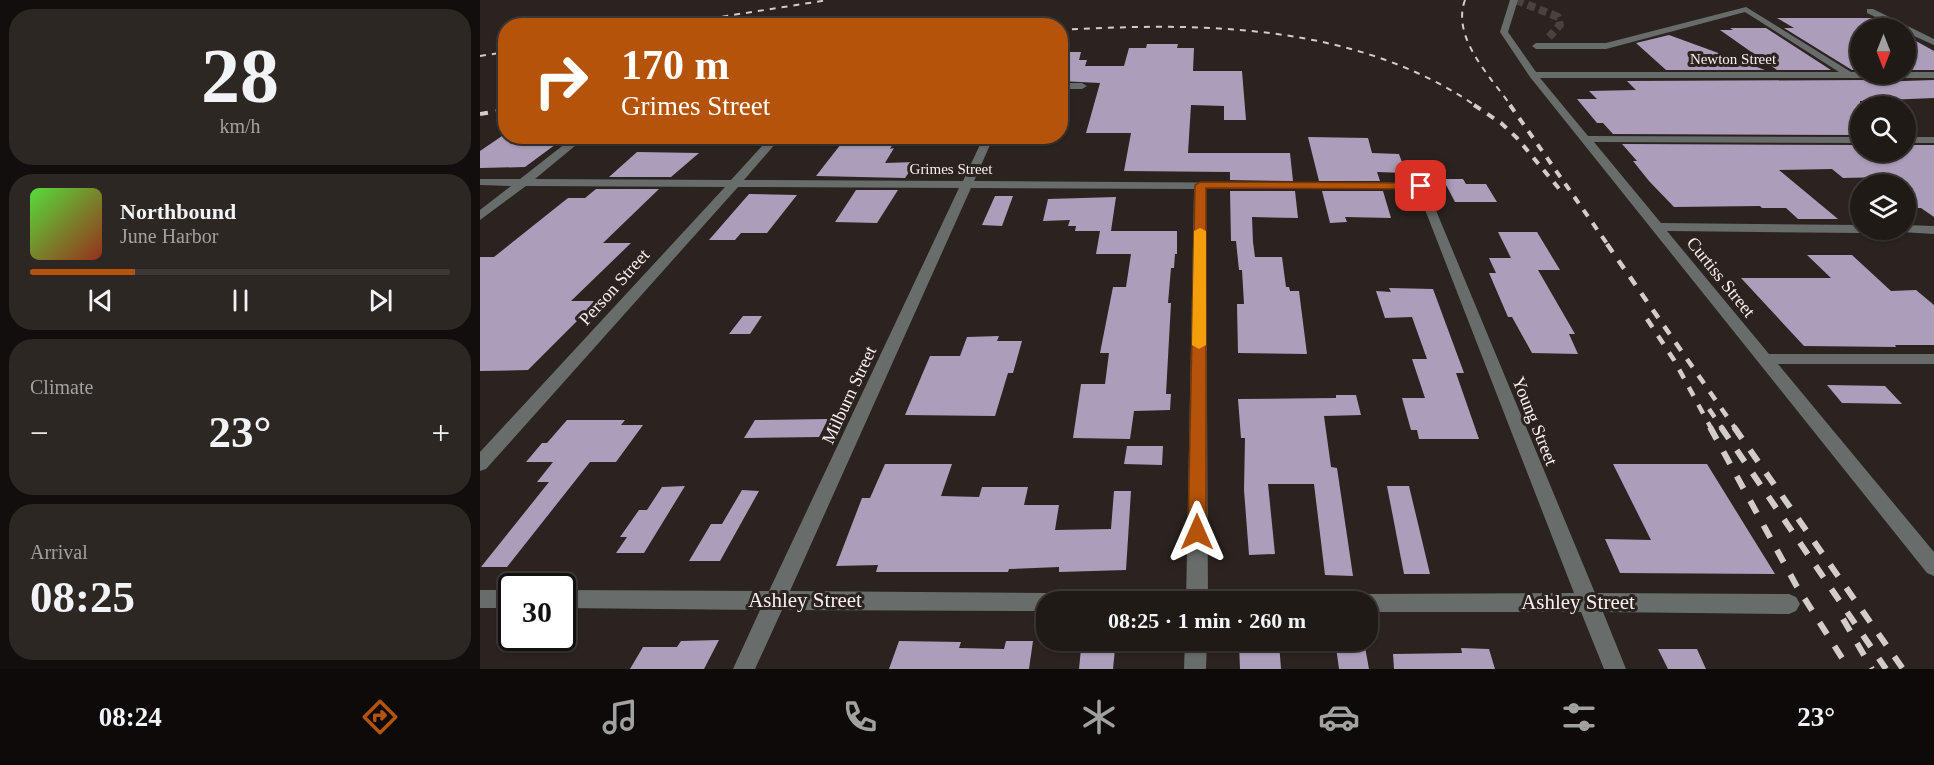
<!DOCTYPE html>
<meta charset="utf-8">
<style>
body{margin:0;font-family:Georgia,serif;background:#2d2724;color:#f1f3f6;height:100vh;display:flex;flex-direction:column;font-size:22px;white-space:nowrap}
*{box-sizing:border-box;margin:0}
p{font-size:20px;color:#a2a1a1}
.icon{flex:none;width:33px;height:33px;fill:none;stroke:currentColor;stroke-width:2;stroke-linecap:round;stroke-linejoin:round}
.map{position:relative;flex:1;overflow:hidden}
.side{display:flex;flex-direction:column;gap:9px;padding:9px;background:#120e0d;width:480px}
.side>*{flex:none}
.banner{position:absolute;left:18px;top:18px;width:570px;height:126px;border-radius:24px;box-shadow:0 2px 4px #0004,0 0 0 2px #3d3836;background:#b45309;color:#fff;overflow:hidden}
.needle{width:39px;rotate:180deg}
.controls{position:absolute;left:1370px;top:18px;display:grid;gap:12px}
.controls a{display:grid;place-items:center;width:66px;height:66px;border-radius:50%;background:#201a17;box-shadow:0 2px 4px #0004,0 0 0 2px #3d3836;font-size:30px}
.speed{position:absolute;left:18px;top:573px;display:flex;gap:12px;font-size:30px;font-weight:700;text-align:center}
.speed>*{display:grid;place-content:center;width:78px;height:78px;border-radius:50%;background:#201a17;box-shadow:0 2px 4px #0004,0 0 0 2px #3d3836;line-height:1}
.speed .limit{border:3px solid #111;border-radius:9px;background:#fff;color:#111}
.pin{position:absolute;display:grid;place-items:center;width:51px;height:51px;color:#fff;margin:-26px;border-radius:12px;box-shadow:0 3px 9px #0006}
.me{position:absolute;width:66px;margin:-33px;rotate:0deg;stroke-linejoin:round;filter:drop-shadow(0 0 4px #0008)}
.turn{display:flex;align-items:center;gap:21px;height:126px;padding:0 24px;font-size:27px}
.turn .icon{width:78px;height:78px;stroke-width:2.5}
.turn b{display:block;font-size:42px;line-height:51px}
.big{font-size:45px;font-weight:800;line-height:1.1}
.side .card{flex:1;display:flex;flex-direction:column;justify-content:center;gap:9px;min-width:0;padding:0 21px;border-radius:24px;background:#2d2724}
.side .dial{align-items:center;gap:0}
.dial b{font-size:78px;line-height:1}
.song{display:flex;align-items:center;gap:18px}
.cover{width:72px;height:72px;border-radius:9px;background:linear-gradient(135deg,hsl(110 70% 55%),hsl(10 70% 35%))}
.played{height:6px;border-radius:3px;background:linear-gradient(90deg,#b45309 25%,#3d3836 25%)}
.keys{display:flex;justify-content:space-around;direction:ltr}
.heat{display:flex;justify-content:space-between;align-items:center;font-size:33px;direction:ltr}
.trip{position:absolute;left:556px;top:591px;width:342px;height:60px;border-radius:24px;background:#201a17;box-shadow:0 2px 4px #0004,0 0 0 2px #3d3836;font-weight:800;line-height:60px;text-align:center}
.dock{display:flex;height:96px;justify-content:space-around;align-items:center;background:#0d0a09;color:#a2a1a1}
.dock .icon{width:42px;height:42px}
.dock .current{color:#b45309}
.dock b{font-size:27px;color:#f1f3f6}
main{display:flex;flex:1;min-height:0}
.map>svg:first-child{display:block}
</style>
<main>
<section class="side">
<div class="card dial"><b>28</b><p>km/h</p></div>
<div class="card">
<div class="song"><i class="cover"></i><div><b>Northbound</b><p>June Harbor</p></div></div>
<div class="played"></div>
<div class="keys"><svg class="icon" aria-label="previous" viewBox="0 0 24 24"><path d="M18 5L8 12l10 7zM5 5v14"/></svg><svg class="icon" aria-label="pause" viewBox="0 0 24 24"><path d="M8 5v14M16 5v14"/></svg><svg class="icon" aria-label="next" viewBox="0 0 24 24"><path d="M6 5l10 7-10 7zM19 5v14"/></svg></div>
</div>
<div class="card"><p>Climate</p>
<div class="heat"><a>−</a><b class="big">23°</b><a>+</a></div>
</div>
<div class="card"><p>Arrival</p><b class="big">08:25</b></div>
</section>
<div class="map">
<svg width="1454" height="669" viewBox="0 0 1454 669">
<rect width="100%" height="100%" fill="#2a231f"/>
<g fill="#ac9ebb">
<polygon points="1297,18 1391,18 1412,28 1380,28 1380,70 1372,70 1304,28 1314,28"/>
<polygon points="1250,28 1286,28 1351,70 1297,70 1240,30 1253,30"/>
<polygon points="1189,35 1285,70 1186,70 1156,43"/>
<polygon points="1425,35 1454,51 1454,70 1425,70"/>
<polygon points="667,44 698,44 697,48 714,48 713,71 762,71 766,120 744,120 744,106 711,105 708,153 810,153 813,181 750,180 750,172 644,171 651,133 606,133 620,83 580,81 580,52 601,52 599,60 607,60 605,66 644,66 649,48 666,48"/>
<polygon points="1390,80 1393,82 1454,80 1454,98 1380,101 1380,135 1133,134 1123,123 1117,123 1097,99 1117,99 1109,91 1156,90 1147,81"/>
<polygon points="22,136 87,136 45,167 0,168 0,151"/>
<polygon points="828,137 888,138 892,153 919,154 926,173 897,172 900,181 839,181"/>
<polygon points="361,144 413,144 410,149 414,148 405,163 436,162 425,178 336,176"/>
<polygon points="1142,144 1380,145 1380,152 1425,152 1425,145 1454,145 1454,217 1441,208 1425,208 1425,184 1416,184 1406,177 1363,178 1352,169 1299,170 1358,219 1318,219 1306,208 1282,208 1280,206 1194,207 1169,181 1153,161 1157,161"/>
<polygon points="157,152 219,153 191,177 129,177"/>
<polygon points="963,179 983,179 986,184 1006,184 1017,202 975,202"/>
<polygon points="116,189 179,189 123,243 151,243 91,301 117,301 48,370 0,371 0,257 14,257 88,198 105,198"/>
<polygon points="376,190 418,190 397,223 355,222"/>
<polygon points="750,191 815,191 818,218 772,217 773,242 775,257 802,257 806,287 809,287 810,291 819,291 827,354 758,353 757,304 764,304 762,270 759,270 756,241 751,241"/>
<polygon points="842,191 903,191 911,218 865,217 867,222 850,223"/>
<polygon points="269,194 317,195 287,233 261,233 255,240 229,240"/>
<polygon points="515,196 533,196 522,226 502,225"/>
<polygon points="636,197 631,231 697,231 697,254 695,254 694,268 691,268 688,303 691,303 690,321 686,394 691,394 690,410 654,411 650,439 593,438 601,384 625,384 629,353 620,353 633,287 646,287 651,254 616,254 620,231 595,231 596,226 588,226 590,220 563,221 568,199"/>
<polygon points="1018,232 1057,232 1080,270 1058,270 1095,334 1089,334 1098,354 1052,353 1032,317 1028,317 1009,273 1016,273 1009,258 1031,258"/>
<polygon points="1327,255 1372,255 1411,291 1436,290 1454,305 1454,345 1415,345 1416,347 1324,346 1261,278 1351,278"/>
<polygon points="909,288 953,289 984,373 976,373 999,439 939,439 937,430 931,430 922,398 945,398 932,359 947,359 932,317 905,318 896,291 911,292"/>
<polygon points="263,316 282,316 270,334 249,334"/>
<polygon points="519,336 517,341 542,341 533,373 528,373 515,416 425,415 450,356 480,356 487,337"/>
<polygon points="1347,385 1405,386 1422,404 1362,403"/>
<polygon points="856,395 876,395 881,415 844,416 851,467 857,468 873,576 845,575 834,484 788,484 795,554 769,555 764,490 765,438 761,438 758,399 856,398"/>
<polygon points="348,419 339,437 264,438 275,420"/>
<polygon points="87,420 145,420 141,425 163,425 136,462 110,462 27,567 1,567 69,482 57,482 73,462 46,462 62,443 67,443"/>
<polygon points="647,446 683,446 682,465 644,464"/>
<polygon points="405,464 472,464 461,496 499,497 502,487 548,487 544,505 579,505 575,530 631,529 634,491 651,491 646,570 579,572 579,567 529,569 528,572 396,572 398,565 356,566 382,498 390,498"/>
<polygon points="1133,464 1227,464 1295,574 1140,573 1125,539 1171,540"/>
<polygon points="205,486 164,553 136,553 147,537 140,537 159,510 167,510 182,487"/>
<polygon points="907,486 929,486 950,574 924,574"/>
<polygon points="262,490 279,491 240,561 209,561 231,524 242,524"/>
<polygon points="239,640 224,669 150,669 163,647 197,647 201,641"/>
<polygon points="419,641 481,642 479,648 524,649 526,641 553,641 549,669 409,669"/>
<polygon points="759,642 799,643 801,669 760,669"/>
<polygon points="856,647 885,647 889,669 859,669"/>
<polygon points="981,648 1009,649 1015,669 914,669 913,654 982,653"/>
<polygon points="601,649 635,649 633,669 599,669"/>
<polygon points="1178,649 1217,649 1226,669 1188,669"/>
</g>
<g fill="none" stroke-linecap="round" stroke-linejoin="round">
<polyline stroke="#49423e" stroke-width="8" stroke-dasharray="8 4.5" stroke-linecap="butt" points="1036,0 1078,17 1080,25 1069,37"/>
<g fill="#686c6b" fill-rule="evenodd">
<polygon points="1030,0 1038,0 1028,32 1056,72 1359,72 1265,12 1126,49 1056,49 1052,46 1056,43 1126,43 1266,7 1371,72 1454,72 1454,78 1060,78 1108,136 1380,137 1380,143 1114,142 1181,223 1380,225 1380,230 1386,230 1380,233 1187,231 1289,354 1454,354 1454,364 1298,364 1454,552 1454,576 1447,573 1050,77 1020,32"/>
<polygon points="1387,9 1393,9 1454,39 1454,45 1425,32 1425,28 1419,28 1387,13"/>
<polygon points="580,83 602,83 607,86 602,89 580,89"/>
<polygon points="95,136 107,136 55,179 251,180 291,136 302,136 264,180 483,181 504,136 514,136 494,181 945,184 1115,593 1309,594 1316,597 1320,604 1316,611 1309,614 1123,612 1146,669 1124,669 1101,612 888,612 888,602 878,602 881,596 888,594 1094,593 937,189 726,189 728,602 706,602 714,189 491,188 310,591 567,593 574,595 577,602 567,602 567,611 302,610 275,669 253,669 280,610 82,608 82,590 289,591 479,188 258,187 6,469 0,471 0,452 245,187 46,186 0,220 0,210 31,186 0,185 0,179 40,179"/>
<rect x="1425" y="137" width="29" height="6"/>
<polygon points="1425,225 1454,226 1454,234 1421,232 1419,230 1425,230"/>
<rect x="0" y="590" width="32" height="18"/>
<polygon points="705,640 727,640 726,669 704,669"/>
</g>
<g stroke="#d3cdca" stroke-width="2" stroke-dasharray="6 6" stroke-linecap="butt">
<path d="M985 0C971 38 1011 77 1031 106"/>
<polyline points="183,26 348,0"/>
<path d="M580 30C722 22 875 23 996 106"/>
<polyline points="0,56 26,52"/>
</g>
<g stroke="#d3cdca" stroke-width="4" stroke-dasharray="8 8" stroke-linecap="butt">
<polyline points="994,105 1021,123 1037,138 1081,191"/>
<polyline points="1030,105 1128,245"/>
<polyline points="0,114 26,110"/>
</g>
<g stroke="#d3cdca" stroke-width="4.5" stroke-dasharray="10 10" stroke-linecap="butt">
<polyline points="1127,244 1255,428"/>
<polyline points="1167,319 1194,360 1231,428"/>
<polyline points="1229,409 1242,428"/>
</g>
<g stroke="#d3cdca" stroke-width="6" stroke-dasharray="14 14" stroke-linecap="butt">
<polyline points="1230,427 1316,585 1369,669"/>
<polyline points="1241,427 1406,669"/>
<polyline points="1254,427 1423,669"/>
<polyline points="1363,619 1392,669"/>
</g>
</g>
<polygon fill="#b45309" stroke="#753606" stroke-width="1.5" points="720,182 941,183 946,186 941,189 726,188 726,532 723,537 717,539 711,537 708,532 715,185"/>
<polygon fill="#f59e0b" points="720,228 726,231 726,345 719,349 712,345 714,231"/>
<g text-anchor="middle" stroke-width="6" stroke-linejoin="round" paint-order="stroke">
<g font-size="15" fill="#f7f1ef" stroke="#2a231f">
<text x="1253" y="64">Newton Street</text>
<text x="471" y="174">Grimes Street</text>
</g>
<g font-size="18" fill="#f7f1ef" stroke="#2a231f">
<text transform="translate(1241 277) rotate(51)" y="6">Curtiss Street</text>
<text transform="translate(134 287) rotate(-48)" y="6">Person Street</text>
<text transform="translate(369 395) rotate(-65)" y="6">Milburn Street</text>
<text transform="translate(1055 421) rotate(68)" y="6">Young Street</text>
</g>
<g font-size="21" fill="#f7f1ef" stroke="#2a231f">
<text x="325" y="607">Ashley Street</text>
<text x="1098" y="609">Ashley Street</text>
</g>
</g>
</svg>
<div class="controls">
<a><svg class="needle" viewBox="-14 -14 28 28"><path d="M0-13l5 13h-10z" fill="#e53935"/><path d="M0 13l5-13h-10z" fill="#a2a1a1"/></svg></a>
<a><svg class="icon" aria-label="search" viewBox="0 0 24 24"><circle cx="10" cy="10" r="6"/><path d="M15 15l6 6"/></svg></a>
<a><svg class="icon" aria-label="layers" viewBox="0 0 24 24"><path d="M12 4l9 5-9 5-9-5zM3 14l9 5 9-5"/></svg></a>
</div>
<div class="speed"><div class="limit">30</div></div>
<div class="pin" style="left:941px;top:186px;background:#d93025"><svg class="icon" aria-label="arrive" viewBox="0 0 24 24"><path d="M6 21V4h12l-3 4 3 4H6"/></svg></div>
<svg class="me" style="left:717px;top:532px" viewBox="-20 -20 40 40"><path d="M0-17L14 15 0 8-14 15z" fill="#b45309" stroke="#fff" stroke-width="4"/></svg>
<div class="trip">08:25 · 1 min · 260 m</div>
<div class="banner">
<div class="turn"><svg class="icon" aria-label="right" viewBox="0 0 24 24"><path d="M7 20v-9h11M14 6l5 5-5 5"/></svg><div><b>170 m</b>Grimes Street</div></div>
</div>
</div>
</main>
<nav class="dock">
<b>08:24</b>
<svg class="icon current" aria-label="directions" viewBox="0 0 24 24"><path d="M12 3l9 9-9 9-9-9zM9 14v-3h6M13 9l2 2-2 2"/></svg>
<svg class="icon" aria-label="music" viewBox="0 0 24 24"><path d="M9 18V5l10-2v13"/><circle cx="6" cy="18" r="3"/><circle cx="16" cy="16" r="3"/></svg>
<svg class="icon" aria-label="phone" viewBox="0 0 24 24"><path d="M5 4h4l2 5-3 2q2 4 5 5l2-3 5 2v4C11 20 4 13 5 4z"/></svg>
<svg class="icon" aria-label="climate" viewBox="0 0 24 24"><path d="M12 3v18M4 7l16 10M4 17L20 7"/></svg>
<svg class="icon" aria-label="car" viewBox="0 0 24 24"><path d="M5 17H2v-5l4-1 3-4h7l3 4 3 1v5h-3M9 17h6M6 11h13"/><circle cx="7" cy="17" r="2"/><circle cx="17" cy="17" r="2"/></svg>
<svg class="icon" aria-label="filters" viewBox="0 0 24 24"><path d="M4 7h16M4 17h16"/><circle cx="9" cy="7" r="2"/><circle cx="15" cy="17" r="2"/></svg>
<b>23°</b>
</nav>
